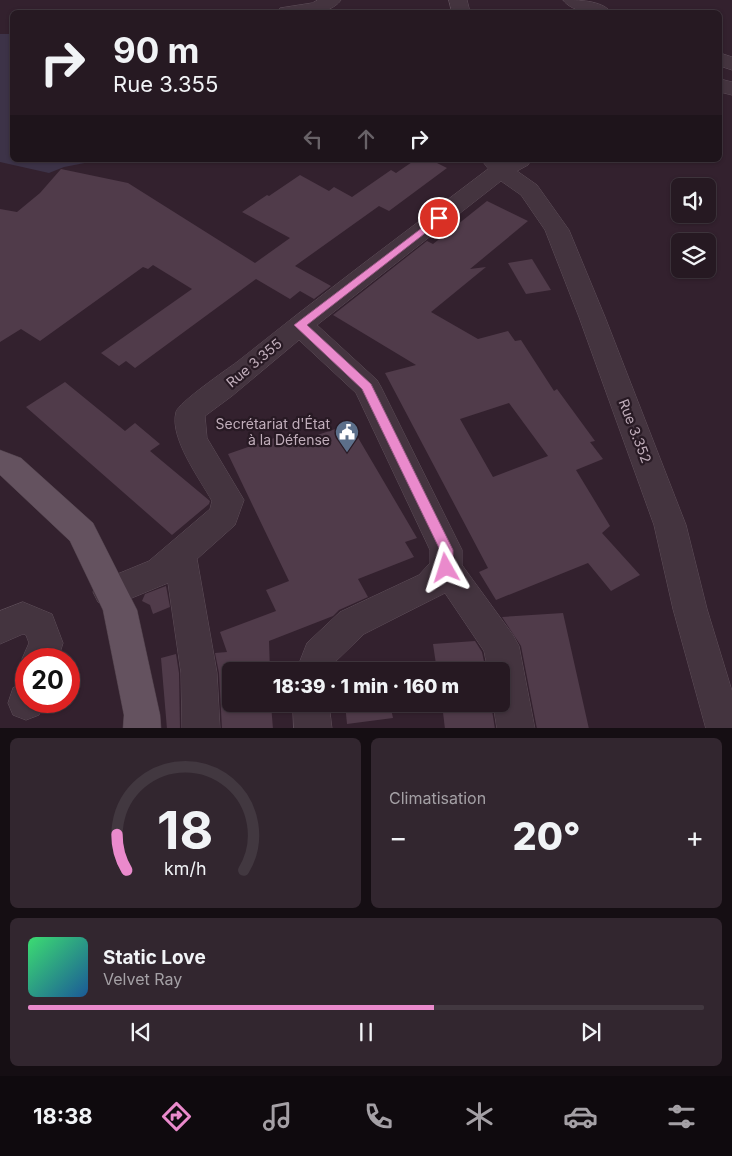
<!DOCTYPE html>
<html lang="fr">
<meta charset="utf-8">
<style>
body{margin:0;font-family:Inter,sans-serif;background:#32262f;color:#f1f3f6;height:100vh;display:flex;flex-direction:column;font-size:19px;white-space:nowrap}
*{box-sizing:border-box;margin:0}
p{font-size:16px;color:#a4a0a5}
.icon{flex:none;width:28px;height:28px;fill:none;stroke:currentColor;stroke-width:2;stroke-linecap:round;stroke-linejoin:round}
.map{position:relative;height:728px;overflow:hidden}
.panel{display:flex;flex-direction:column;gap:10px;padding:10px;background:#150e13;flex:1}
.panel>*{flex:none}
.top-card{position:absolute;left:10px;top:10px;width:712px;height:152px;border-radius:8px;box-shadow:0 1px 4px #0004,0 0 0 1px #423840;background:#261922;color:#f1f3f6;overflow:hidden}
.fabs{position:absolute;left:671px;top:178px;display:grid;gap:10px}
.fabs a{display:grid;place-items:center;width:45px;height:45px;border-radius:8px;background:#261922;box-shadow:0 1px 4px #0004,0 0 0 1px #423840;font-size:25px}
.speed{position:absolute;left:15px;top:648px;display:flex;gap:10px;font-size:25px;font-weight:700;text-align:center}
.speed>*{display:grid;place-content:center;width:65px;height:65px;border-radius:50%;background:#261922;box-shadow:0 1px 4px #0004,0 0 0 1px #423840;line-height:1}
.speed .limit{border:8px solid #d22;background:#fff;color:#111}
.pin{position:absolute;display:grid;place-items:center;width:42px;height:42px;color:#fff;margin:-21px;border:2px solid #fff;border-radius:50%;box-shadow:0 1px 5px #0007}
.me{position:absolute;width:55px;margin:-28px;rotate:354deg;stroke-linejoin:round;filter:drop-shadow(0 0 4px #0008)}
.turn{display:flex;align-items:center;gap:18px;height:105px;padding:0 20px;font-size:22px}
.turn .icon{width:65px;height:65px;stroke-width:2.5}
.turn b{display:block;font-size:35px;line-height:42px}
.lanes{display:flex;align-items:center;height:48px;padding:0 20px;background:#0003;justify-content:center;gap:25px;direction:ltr}
.lanes .off{opacity:.35}
.big{font-size:38px;font-weight:800;line-height:1.1}
.panel .widget{flex:1;display:flex;flex-direction:column;justify-content:center;gap:8px;min-width:0;padding:0 18px;border-radius:8px;background:#32262f}
.panel .dial{align-items:center;gap:0}
.dial svg{height:130px;overflow:visible;fill:none;stroke:#423840;stroke-width:7;stroke-linecap:round;text-anchor:middle}
.dial text{fill:#f1f3f6;stroke:none}
.song{display:flex;align-items:center;gap:15px}
.cover{width:60px;height:60px;border-radius:8px;background:linear-gradient(135deg,hsl(140 70% 55%),hsl(210 70% 35%))}
.played{height:5px;border-radius:2px;background:linear-gradient(90deg,#ea8acc 60%,#423840 60%)}
.keys{display:flex;justify-content:space-around;direction:ltr}
.heat{display:flex;justify-content:space-between;align-items:center;font-size:28px;direction:ltr}
.panel .tiles{flex:1;display:grid;gap:10px;grid-template-columns:1fr 1fr}
.widget:last-child{grid-column:span 2}
.trip{position:absolute;left:222px;top:662px;width:288px;height:50px;border-radius:8px;background:#261922;box-shadow:0 1px 4px #0004,0 0 0 1px #423840;font-weight:800;line-height:50px;text-align:center}
.tabs{display:flex;height:80px;justify-content:space-around;align-items:center;background:#0f0a0e;color:#a4a0a5}
.tabs .icon{width:35px;height:35px}
.tabs .selected{color:#ea8acc}
.tabs b{font-size:22px;color:#f1f3f6}
.map>svg:first-child{display:block}
</style>
<div class="map">
<svg width="732" height="729" viewBox="0 0 732 729">
<rect width="100%" height="100%" fill="#33212e"/>
<polygon fill="#3d3348" points="0,34 12,34 12,160 100,160 64,167 49,173 0,162"/>
<g fill="#503b4a" fill-rule="evenodd">
<polygon points="415,160 431,160 447,168 389,211 379,206 295,266 331,286 314,299 300,291 290,299 256,279 135,368 126,361 119,366 101,353 192,289 153,265 148,269 143,267 40,341 21,329 0,342 0,209 17,212 40,193 61,169 128,183 255,263 290,238 242,212 267,195 269,196 300,175 329,191 334,187 352,197 391,170 396,173"/>
<path d="M487 201 528 221 470 269 486 267 431 312 478 339 508 331 515 341 521 340 554 391 557 389 595 441 590 442 603 459 576 470 610 526 602 533 640 575 611 591 588 563 496 600 479 572 488 568 385 373 416 365 333 315 427 241 433 244ZM509 403 548 456 493 477 460 419Z"/>
<polygon points="532,259 551,290 526,294 508,263"/>
<polygon points="65,382 125,431 135,423 160,444 150,451 210,501 209,504 172,535 26,407"/>
<polygon points="350,424 417,538 405,542 414,557 358,579 368,597 339,610 333,616 269,641 270,671 231,671 231,704 271,704 273,729 222,729 219,673 215,653 227,652 220,632 276,611 266,590 289,581 228,454 283,435 288,445"/>
<polygon points="166,586 170,607 153,614 150,605 142,601 145,594"/>
<polygon points="563,613 589,729 537,729 521,646 502,617"/>
<polygon points="475,641 482,652 486,671 437,671 433,644"/>
<polygon points="176,654 179,673 180,729 167,729 161,658"/>
<polygon points="345,704 390,704 393,718 347,724"/>
<polygon points="442,704 491,704 495,729 445,729"/>
</g>
<g fill="none" stroke-linecap="round" stroke-linejoin="round">
<g stroke="#5f4f5a" stroke-width="1">
<g id="minor">
<path d="M318 0H341C329 17 295 14 277 12L280 8 312 3Z"/>
<polygon points="449,0 467,0 470,12 452,12"/>
<path d="M563 0C578 0 601 0 611 12 597 14 572 13 563 0Z"/>
<polygon points="720,53 732,57 732,70 720,66"/>
<polygon points="720,79 732,82 732,95 720,92"/>
<path d="M482 160H531L528 165 517 171 537 185 569 230 605 317 686 525 707 609 732 691V729H706L673 609 654 525 579 317 545 230 521 195 501 181 317 325 377 380 381 387 462 550V565L513 635 519 646 535 729H497L493 704H501V671H488L484 651 445 593 364 634 334 663 332 671H296L307 643 340 612 419 575 430 563V550L356 393 299 340 232 396 205 416 207 438 244 500 235 525 197 559 217 673 220 729H182L181 673 168 583 110 607 98 602 93 592 98 582 149 561 210 509 212 501C200 479 169 438 176 412 178 403 226 370 237 362 319 296 404 233 488 169Z"/>
<polygon points="23,602 52,614 63,643 58,659 26,659 26,668 22,659 29,643 26,635 23,634 0,644 0,611"/>
<polygon points="26,683 26,701 44,701 44,703 39,715 26,720 13,715 8,703 13,688"/>
<polygon points="293,704 329,704 332,729 294,729"/>
</g>
</g>
<g stroke="#4d3e48" stroke-width="1">
<polygon id="major" points="0,450 21,458 93,523 137,610 160,715 161,729 123,729 124,715 103,610 70,541 0,475"/>
</g>
<use href="#minor" fill="#44343f" fill-rule="evenodd"/>
<use href="#major" fill="#64525f" fill-rule="evenodd"/>
</g>
<polygon fill="#ea8acc" stroke="#985a85" points="439,215 442,216 442,220 307,325 371,384 453,550 453,568 451,573 446,574 441,573 439,568 440,550 362,389 294,325"/>
<defs>
<g id="civic-pin" transform="scale(1.25)"><path d="M0 17L-7.5 6A9.5 9.5 0 1 1 7.5 6Z" fill="#5c6f8a" stroke="#281a24"/><path d="M-.6-6.5H3V-4.5H.6V-3L4-1V1h2V6H-6V1h2V-1L-.6-3ZM-1.2 2.5V6h2.4V2.5Z" fill="#fff"/></g>
</defs>
<g fill-rule="evenodd">
<use href="#civic-pin" x="347" y="432"/>
</g>
<g text-anchor="middle" stroke-width="4.5" stroke-linejoin="round" paint-order="stroke">
<g font-size="14" fill="#c1aebb" stroke="#281a24">
<text transform="translate(254 363) rotate(-40)" y="5">Rue 3.355</text>
<text transform="translate(635 431) rotate(69)" y="5">Rue 3.352</text>
</g>
<g font-size="14" fill="#c1aebb" stroke="#281a24" text-anchor="end">
<text x="330" y="429">Secrétariat d'État<tspan x="330" dy="16">à la Défense</tspan></text>
</g>
</g>
</svg>
<div class="fabs">
<a><svg class="icon" aria-label="sound" viewBox="0 0 24 24"><path d="M4 9h4l5-4v14l-5-4H4zM17 9q2 3 0 6"/></svg></a>
<a><svg class="icon" aria-label="layers" viewBox="0 0 24 24"><path d="M12 4l9 5-9 5-9-5zM3 14l9 5 9-5"/></svg></a>
</div>
<div class="speed"><div class="limit">20</div></div>
<div class="pin" style="left:439px;top:218px;background:#d93025"><svg class="icon" aria-label="arrive" viewBox="0 0 24 24"><path d="M6 21V4h12l-3 4 3 4H6"/></svg></div>
<svg class="me" style="left:446px;top:568px" viewBox="-20 -20 40 40"><path d="M0-17L14 15 0 8-14 15z" fill="#ea8acc" stroke="#fff" stroke-width="4"/></svg>
<div class="trip">18:39 · 1 min · 160 m</div>
<div class="top-card">
<div class="turn"><svg class="icon" aria-label="right" viewBox="0 0 24 24"><path d="M7 20v-9h11M14 6l5 5-5 5"/></svg><div><b>90 m</b>Rue 3.355</div></div>
<div class="lanes"><svg class="icon off" aria-label="left" viewBox="0 0 24 24"><path d="M17 20v-9H6M10 6l-5 5 5 5"/></svg><svg class="icon off" aria-label="ahead" viewBox="0 0 24 24"><path d="M12 20V5M6 11l6-6 6 6"/></svg><svg class="icon" aria-label="right" viewBox="0 0 24 24"><path d="M7 20v-9h11M14 6l5 5-5 5"/></svg></div>
</div>
</div>
<section class="panel">
<div class="tiles">
<div class="widget dial"><svg viewBox="0 0 100 80">
<path d="M14 69A42 42 0 1 1 86 69"/>
<path d="M14 69A42 42 0 0 1 8 47" stroke="#ea8acc"/>
<text x="50" y="56" font-size="32" font-weight="700">18</text>
<text x="50" y="72" font-size="11">km/h</text>
</svg></div>
<div class="widget"><p>Climatisation</p>
<div class="heat"><a>−</a><b class="big">20°</b><a>+</a></div>
</div>
<div class="widget">
<div class="song"><i class="cover"></i><div><b>Static Love</b><p>Velvet Ray</p></div></div>
<div class="played"></div>
<div class="keys"><svg class="icon" aria-label="previous" viewBox="0 0 24 24"><path d="M18 5L8 12l10 7zM5 5v14"/></svg><svg class="icon" aria-label="pause" viewBox="0 0 24 24"><path d="M8 5v14M16 5v14"/></svg><svg class="icon" aria-label="next" viewBox="0 0 24 24"><path d="M6 5l10 7-10 7zM19 5v14"/></svg></div>
</div>
</div>
</section>
<nav class="tabs">
<b>18:38</b>
<svg class="icon selected" aria-label="directions" viewBox="0 0 24 24"><path d="M12 3l9 9-9 9-9-9zM9 14v-3h6M13 9l2 2-2 2"/></svg>
<svg class="icon" aria-label="music" viewBox="0 0 24 24"><path d="M9 18V5l10-2v13"/><circle cx="6" cy="18" r="3"/><circle cx="16" cy="16" r="3"/></svg>
<svg class="icon" aria-label="phone" viewBox="0 0 24 24"><path d="M5 4h4l2 5-3 2q2 4 5 5l2-3 5 2v4C11 20 4 13 5 4z"/></svg>
<svg class="icon" aria-label="climate" viewBox="0 0 24 24"><path d="M12 3v18M4 7l16 10M4 17L20 7"/></svg>
<svg class="icon" aria-label="car" viewBox="0 0 24 24"><path d="M5 17H2v-5l4-1 3-4h7l3 4 3 1v5h-3M9 17h6M6 11h13"/><circle cx="7" cy="17" r="2"/><circle cx="17" cy="17" r="2"/></svg>
<svg class="icon" aria-label="filters" viewBox="0 0 24 24"><path d="M4 7h16M4 17h16"/><circle cx="9" cy="7" r="2"/><circle cx="15" cy="17" r="2"/></svg>
</nav>
